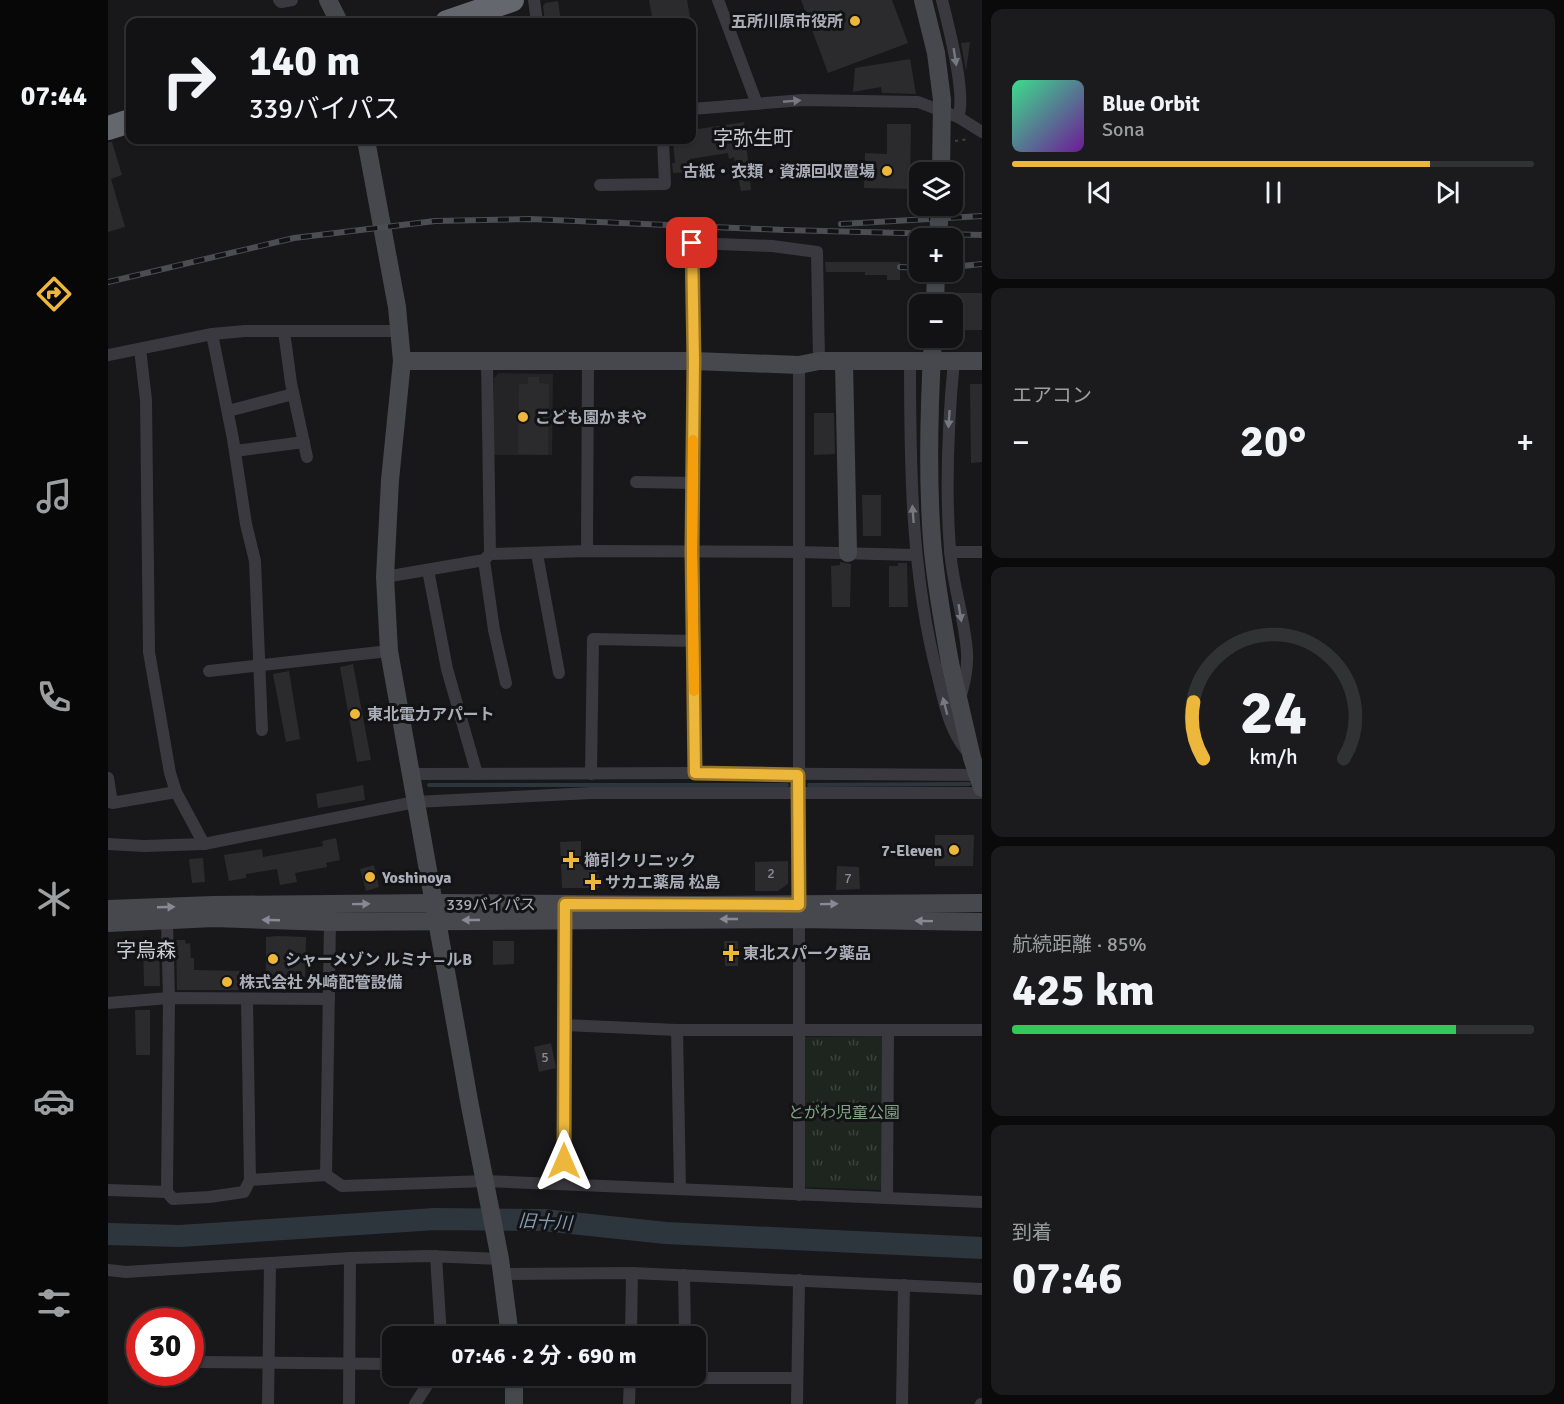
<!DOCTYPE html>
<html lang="ja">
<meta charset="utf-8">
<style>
body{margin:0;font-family:Signika,"Noto Sans JP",sans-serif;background:#1b1b1d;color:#f1f3f6;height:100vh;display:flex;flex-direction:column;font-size:22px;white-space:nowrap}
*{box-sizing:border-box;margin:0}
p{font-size:20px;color:#9c9ea0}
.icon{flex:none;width:33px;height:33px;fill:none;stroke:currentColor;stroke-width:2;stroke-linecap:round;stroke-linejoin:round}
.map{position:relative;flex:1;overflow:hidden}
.side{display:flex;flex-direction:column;gap:9px;padding:9px;background:#0a0a0b;width:582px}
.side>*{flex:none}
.guide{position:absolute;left:18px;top:18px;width:570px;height:126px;border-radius:12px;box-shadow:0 2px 4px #0004,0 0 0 2px #313234;background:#121214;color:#f1f3f6;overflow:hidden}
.buttons{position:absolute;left:801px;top:162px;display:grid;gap:12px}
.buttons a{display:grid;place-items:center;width:54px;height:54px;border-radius:12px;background:#121214;box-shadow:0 2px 4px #0004,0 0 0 2px #313234;font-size:30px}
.speed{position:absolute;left:18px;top:1308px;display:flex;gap:12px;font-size:30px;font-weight:700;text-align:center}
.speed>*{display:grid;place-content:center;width:78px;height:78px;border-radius:50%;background:#121214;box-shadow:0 2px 4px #0004,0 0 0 2px #313234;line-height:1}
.speed .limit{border:9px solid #d22;background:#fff;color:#111}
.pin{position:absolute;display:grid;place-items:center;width:51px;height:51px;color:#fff;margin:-26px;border-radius:12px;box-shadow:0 3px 9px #0006}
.me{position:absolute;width:66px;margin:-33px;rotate:0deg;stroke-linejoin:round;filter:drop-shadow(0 0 4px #0008)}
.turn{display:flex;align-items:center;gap:21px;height:126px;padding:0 24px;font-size:27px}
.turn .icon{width:78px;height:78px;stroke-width:2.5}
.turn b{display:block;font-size:42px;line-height:51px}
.big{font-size:45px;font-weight:700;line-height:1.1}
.side .widget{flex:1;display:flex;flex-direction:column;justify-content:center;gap:9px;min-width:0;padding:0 21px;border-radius:12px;background:#1b1b1d}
.side .dial{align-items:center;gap:0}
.dial svg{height:156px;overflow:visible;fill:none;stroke:#313234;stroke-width:7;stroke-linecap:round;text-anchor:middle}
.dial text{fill:#f1f3f6;stroke:none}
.song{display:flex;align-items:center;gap:18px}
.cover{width:72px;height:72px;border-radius:9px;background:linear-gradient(135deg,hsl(150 70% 55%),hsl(280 70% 35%))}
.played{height:6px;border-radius:3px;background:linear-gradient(90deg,#edb73c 80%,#313234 80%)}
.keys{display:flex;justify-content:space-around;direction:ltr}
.heat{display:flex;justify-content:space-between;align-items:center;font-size:33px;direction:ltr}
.charge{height:9px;border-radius:4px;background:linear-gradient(90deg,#34c759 85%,#313234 0)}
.trip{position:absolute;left:274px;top:1326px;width:324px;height:60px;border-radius:12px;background:#121214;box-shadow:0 2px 4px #0004,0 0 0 2px #313234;font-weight:700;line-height:60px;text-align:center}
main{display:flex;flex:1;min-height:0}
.dock{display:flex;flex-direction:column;width:108px;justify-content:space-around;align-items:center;background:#070708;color:#9c9ea0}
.dock .icon{width:42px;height:42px}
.dock .active{color:#edb73c}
.dock b{font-size:27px;color:#f1f3f6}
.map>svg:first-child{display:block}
</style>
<main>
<nav class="dock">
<b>07:44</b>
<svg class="icon active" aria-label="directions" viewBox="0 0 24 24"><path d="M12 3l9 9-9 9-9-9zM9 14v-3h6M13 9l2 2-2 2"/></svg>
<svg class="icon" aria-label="music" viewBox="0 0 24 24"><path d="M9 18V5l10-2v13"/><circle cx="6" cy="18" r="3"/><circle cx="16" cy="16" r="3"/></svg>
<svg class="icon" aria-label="phone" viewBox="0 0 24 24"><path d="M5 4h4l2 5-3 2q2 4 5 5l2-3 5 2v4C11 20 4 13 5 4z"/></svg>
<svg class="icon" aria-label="climate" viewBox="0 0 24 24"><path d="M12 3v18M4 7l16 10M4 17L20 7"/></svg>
<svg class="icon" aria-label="car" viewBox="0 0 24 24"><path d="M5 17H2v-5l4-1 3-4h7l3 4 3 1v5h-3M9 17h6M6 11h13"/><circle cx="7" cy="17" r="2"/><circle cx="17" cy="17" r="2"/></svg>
<svg class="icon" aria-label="filters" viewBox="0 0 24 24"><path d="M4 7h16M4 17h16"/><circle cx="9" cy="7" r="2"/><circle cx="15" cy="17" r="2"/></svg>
</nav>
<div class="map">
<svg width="874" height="1404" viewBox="0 0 874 1404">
<defs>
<pattern id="grass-tufts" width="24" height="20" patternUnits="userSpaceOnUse" patternTransform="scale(1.5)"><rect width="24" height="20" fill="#1e251f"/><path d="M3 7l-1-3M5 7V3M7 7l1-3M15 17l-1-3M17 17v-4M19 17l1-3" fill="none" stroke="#3c423d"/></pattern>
</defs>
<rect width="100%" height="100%" fill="#18181a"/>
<polygon fill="#242427" points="391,373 445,374 444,455 385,455 386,378"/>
<polygon fill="url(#grass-tufts)" points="774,1036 775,1190 697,1187 697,1037"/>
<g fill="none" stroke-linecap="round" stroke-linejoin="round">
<g stroke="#2e363d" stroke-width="4">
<polyline points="321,785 679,785"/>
<polyline points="701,785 861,784"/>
</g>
<polyline stroke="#2e363d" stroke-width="22" points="0,1234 72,1236 327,1219 435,1220 558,1233 874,1248"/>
</g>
<g fill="#2b2b2e">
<polygon points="541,0 579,0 583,22 545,22"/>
<polygon points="693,0 784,0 800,43 720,73"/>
<polygon points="450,1 453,22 437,22 435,6 437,3"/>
<polygon points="862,42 858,71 853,43"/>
<polygon points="802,59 808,94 774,93 773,87 745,92 747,68"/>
<polygon points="636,122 643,190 633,191 626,157 621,159 620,153 582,159 583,172 565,173 564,163 567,163 565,140 584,140 584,130"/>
<polygon points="779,124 803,124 802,189 756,188 757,153 779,154"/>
<polygon points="0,142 4,142 14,175 3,179 17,227 0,232"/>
<polygon points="717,262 792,262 792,280 779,280 779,275 757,275 757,272 718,272"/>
<polygon points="845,293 874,293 874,330 846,330"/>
<polygon points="420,377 431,377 431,383 441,384 440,455 410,454 411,384 420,384"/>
<polygon points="862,384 874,384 874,462 863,463"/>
<polygon points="706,413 726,413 727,454 706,455"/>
<polygon points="754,495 773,495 773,536 755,536"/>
<polygon points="732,562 743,564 742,607 724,607 723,566 732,565"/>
<polygon points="790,563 799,563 800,607 781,607 781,566 790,566"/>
<polygon points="245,664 263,760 249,762 232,667"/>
<polygon points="181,671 192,739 178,742 165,674"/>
<polygon points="255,785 257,800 210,808 208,794"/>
<polygon points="827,835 866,835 865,866 827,866"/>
<polygon points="228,838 232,860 218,863 219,867 187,873 189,882 172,885 169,869 138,874 138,878 121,881 116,855 154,849 155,857 215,846 214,841"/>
<polygon points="473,841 473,866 487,866 490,876 491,875 491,888 454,888 452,842"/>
<polygon points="95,858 97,882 84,883 81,859"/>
<polygon points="680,861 680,884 670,891 647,891 647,862"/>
<polygon points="266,865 271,887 258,891 252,869"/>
<polygon points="729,866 751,867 752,889 728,890"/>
<polygon points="169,936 198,937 197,988 183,989 183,980 158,981 158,937"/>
<polygon points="35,940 51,940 52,986 36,986"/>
<polygon points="68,940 77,940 78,944 82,943 83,958 86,958 86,970 139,971 138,990 69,990"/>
<polygon points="385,941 406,941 406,964 385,965"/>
<polygon points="616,941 630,941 630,966 617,966"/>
<polygon points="27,1010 42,1010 42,1055 28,1055"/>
<polygon points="443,1043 448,1068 431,1072 426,1047"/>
</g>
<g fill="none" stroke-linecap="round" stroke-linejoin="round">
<polyline stroke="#3f4046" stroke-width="2" stroke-dasharray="3 4.5" stroke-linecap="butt" points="847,141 862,139"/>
<g stroke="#39393f" stroke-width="12">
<polyline points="171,0 173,2 184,0"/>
<polyline points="426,0 429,22"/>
<polyline points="610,0 649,104"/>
<path d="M834 0C840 24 859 96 850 117"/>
<polyline points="584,109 695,100 810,102 850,117 874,132"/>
<polyline points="492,185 557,184 555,140"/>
<polyline points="176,331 183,383 199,457"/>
<polyline points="104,334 125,439 138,524 147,561 154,730"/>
<polyline points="32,349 38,400 41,652 62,773 68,792 96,844"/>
<polyline points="0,355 104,334 137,331 292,331"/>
<path d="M846 360C840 424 837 486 842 549 844 584 857 618 859 653 860 669 856 684 852 699"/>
<polyline points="379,362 382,554"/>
<path d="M802 362C802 468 803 574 830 677 836 702 841 729 858 750"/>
<polyline points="120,411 185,394"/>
<polyline points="127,451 196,442"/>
<polyline points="528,482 585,483"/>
<polyline points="479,551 480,362"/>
<polyline points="842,552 874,552"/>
<polyline points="429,554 451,673"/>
<polyline points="376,560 386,630 398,683"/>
<polyline points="320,570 339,669 369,774"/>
<polyline points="277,577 376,560 382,554 479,551 690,552 808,555"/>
<polyline points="101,671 281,651"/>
<polyline points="587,773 584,551 586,361 584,243 664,246 709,252 711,361"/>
<polyline points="302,774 587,773 874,775"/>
<polyline points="483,774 485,639 586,641"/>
<polyline points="0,778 4,803 68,792"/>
<polyline points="0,844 36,846 96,844 307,802 483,793 874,793"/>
<polyline points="139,999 142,1180 218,1175 222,922"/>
<polyline points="0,1003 61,998 221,999"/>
<polyline points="456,1025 569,1030 874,1030"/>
<polyline points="569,1030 572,1189"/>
<polyline points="218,1175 234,1186 378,1181 874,1202"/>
<polyline points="456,1183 457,915"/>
<polyline points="0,1190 59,1192 61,998 59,921"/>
<polyline points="59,1192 65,1199 101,1197 136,1192 142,1180"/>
<polyline points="691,1195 691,365"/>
<polyline points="779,1198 780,1031"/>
<polyline points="328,1256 333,1336"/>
<polyline points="0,1270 18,1272 242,1258 319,1256 392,1259"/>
<polyline points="394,1274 524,1273 874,1289"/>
<polyline points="576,1275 577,1336"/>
<polyline points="523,1336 524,1273"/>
<polyline points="91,1362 285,1364"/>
<polyline points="522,1378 689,1378"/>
<polyline points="160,1404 162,1263"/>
<polyline points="241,1404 242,1258"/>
<polyline points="307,1404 325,1376"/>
<polyline points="521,1404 522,1376"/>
<polyline points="689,1404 691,1280"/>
<polyline points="794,1404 796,1285"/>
<polyline points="873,1404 874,1404"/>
</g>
<g stroke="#47484e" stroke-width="18">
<polyline points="220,0 231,22"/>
<polyline points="258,140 289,307 294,361 282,480 277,577 281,651 362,1106 392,1259 402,1336"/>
<polyline points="827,304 828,272"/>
<polyline points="294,361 586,361 691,365 711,361 874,361"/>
<polyline points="736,362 740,553"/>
<polyline points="842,663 864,758 874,788"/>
<polyline points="0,909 105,905 326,903 589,905 874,903"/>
<polyline points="0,923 106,918 222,922 692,919 874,922"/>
<polyline points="406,1376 406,1404"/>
</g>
<g stroke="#65676f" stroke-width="24">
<polyline points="339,22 404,0"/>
<polyline points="0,128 22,121"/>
</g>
<g stroke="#4c4d53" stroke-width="6">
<g id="rail">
<polyline points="733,224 874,216"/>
<polyline points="792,267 812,268"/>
<polyline points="844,267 874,264"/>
<polyline points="0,282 186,238 327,221 422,219 676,230 874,235"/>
</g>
</g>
<use href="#rail" stroke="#131315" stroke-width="4" stroke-dasharray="11" stroke-linecap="butt"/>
<g stroke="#47484e" stroke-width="18">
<polyline points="815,0 828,53 834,100 833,172"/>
<polyline points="830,238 832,206"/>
<path d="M825 338C821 405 819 472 824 540 827 581 835 622 842 663"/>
</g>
</g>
<defs><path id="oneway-solid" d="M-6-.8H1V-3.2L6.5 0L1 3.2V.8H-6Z" transform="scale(1.5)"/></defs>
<g fill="#777982">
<use href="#oneway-solid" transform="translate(847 57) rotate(81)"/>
<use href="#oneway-solid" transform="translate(684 101) rotate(-5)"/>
<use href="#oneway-solid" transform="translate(841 419) rotate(94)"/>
<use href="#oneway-solid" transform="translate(805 514) rotate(-94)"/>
<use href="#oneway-solid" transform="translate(852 613) rotate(81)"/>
<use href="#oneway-solid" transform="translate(837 706) rotate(-105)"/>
</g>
<g fill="#878a94">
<use href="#oneway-solid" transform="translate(253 904) rotate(-1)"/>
<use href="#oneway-solid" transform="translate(721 904) rotate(-1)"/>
<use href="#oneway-solid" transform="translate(58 907) rotate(-2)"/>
<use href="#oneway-solid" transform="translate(621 919) rotate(180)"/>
<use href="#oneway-solid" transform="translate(163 920) rotate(-178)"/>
<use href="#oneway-solid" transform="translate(363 920) rotate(180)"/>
<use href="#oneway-solid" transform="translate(816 921) rotate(-179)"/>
</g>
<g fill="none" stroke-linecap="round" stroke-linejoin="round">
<g stroke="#9a7727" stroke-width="15">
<polyline id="route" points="456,1161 457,904 691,905 690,775 587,773 584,551 586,361 584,243"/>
</g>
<use href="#route" stroke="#edb73c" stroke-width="10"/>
<polyline stroke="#f59e0b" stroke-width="10" points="585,440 584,551 586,691"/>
</g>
<g fill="#edb73c" stroke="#131315" stroke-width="2">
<circle cx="747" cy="21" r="6"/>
<circle cx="779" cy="171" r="6"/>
<circle cx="415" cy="417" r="6"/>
<circle cx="247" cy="714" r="6"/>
<circle cx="846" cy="850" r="6"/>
<path d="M460 851h6v6h6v6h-6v6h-6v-6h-6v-6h6z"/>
<circle cx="262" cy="877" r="6"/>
<path d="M482 873h6v6h6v6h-6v6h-6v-6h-6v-6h6z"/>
<path d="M620 944h6v6h6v6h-6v6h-6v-6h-6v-6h6z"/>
<circle cx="165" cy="959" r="6"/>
<circle cx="119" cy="982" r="6"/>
</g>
<g text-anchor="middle" stroke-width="6" stroke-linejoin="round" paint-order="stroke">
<g font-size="14" fill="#8a8c96">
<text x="663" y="878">2</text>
<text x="740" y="883">7</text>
<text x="437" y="1062">5</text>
</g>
<g font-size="16" font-weight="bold" fill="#aaaeb9" stroke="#131315" text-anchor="start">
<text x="735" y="27" text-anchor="end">五所川原市役所</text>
<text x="767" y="177" text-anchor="end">古紙・衣類・資源回収置場</text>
<text x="427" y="423">こども園かまや</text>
<text x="259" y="720">東北電力アパート</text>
<text x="834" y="856" text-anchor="end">7-Eleven</text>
<text x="476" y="866">櫛引クリニック</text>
<text x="274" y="883">Yoshinoya</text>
<text x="497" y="888">サカエ薬局 松島</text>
<text x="635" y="959">東北スパーク薬品</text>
<text x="177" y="965">シャーメゾン ルミナ―ルB</text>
<text x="131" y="988">株式会社 外崎配管設備</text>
</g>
<g font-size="16" fill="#aaaeb9" stroke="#131315">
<text x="383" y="910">339バイパス</text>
</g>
<g font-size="16" fill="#82a385" stroke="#131315">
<text x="736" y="1118">とがわ児童公園</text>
</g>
<g font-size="18" font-style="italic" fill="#829bb3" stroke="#131315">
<text transform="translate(437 1222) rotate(3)" y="6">旧十川</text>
</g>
<g font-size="20" fill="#cbced5" stroke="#131315">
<text x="645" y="145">字弥生町</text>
<text x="38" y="957">字烏森</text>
</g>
</g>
</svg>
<div class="buttons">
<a><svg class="icon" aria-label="layers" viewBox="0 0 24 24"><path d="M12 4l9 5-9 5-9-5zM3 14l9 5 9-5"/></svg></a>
<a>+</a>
<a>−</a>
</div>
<div class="speed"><div class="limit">30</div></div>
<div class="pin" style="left:584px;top:243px;background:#d93025"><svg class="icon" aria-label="arrive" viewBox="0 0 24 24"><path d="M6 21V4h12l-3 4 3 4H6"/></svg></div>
<svg class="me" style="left:456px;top:1161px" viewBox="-20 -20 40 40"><path d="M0-17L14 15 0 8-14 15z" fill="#edb73c" stroke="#fff" stroke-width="4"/></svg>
<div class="trip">07:46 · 2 分 · 690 m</div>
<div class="guide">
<div class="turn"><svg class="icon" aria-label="right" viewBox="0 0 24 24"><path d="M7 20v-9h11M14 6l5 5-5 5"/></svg><div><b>140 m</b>339バイパス</div></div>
</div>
</div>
<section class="side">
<div class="widget">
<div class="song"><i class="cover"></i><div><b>Blue Orbit</b><p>Sona</p></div></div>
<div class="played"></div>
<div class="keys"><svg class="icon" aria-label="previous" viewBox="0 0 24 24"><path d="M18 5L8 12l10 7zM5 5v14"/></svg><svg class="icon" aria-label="pause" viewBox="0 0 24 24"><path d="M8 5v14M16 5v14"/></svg><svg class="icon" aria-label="next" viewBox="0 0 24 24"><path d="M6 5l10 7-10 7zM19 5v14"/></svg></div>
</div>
<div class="widget"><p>エアコン</p>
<div class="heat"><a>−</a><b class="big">20°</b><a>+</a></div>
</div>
<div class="widget dial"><svg viewBox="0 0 100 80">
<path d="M14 69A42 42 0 1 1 86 69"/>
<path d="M14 69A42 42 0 0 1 9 40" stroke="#edb73c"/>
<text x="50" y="56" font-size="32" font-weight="700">24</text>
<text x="50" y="72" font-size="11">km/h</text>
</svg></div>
<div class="widget"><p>航続距離 · 85%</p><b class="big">425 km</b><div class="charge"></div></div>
<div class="widget"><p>到着</p><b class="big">07:46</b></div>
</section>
</main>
